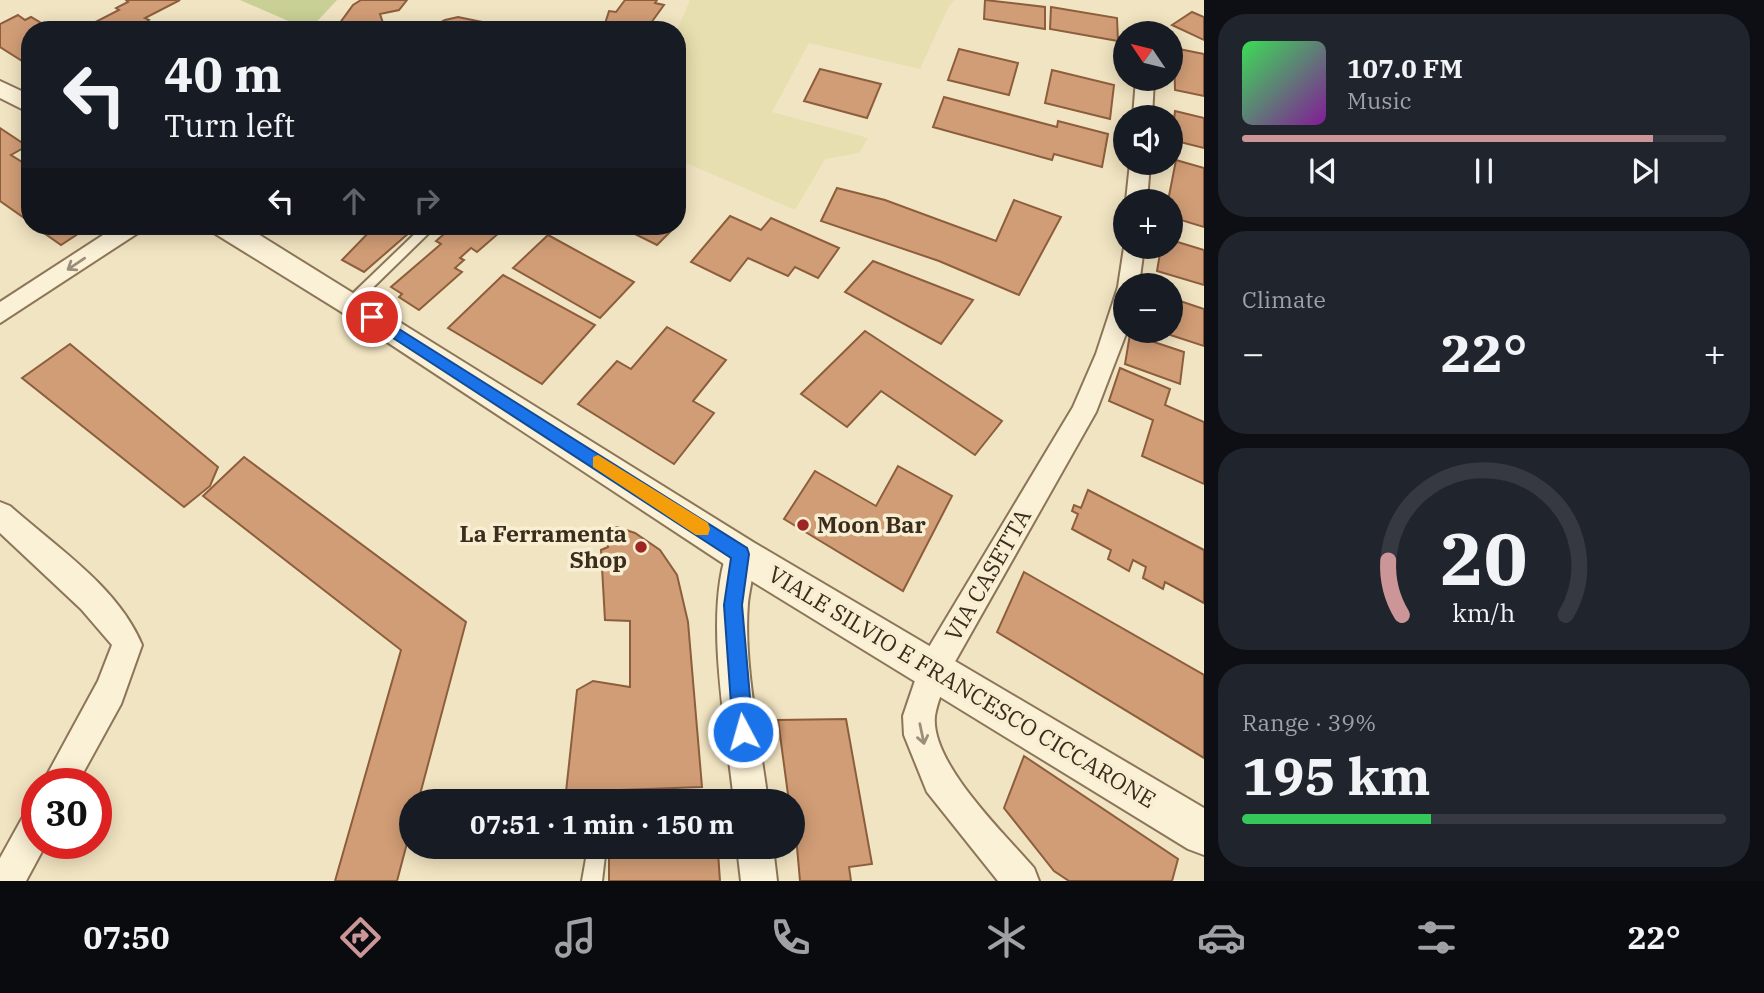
<!DOCTYPE html>
<meta charset="utf-8">
<style>
body{margin:0;font-family:"IBM Plex Serif",serif;background:#20242c;color:#f1f3f6;height:100vh;display:flex;flex-direction:column;font-size:26px;white-space:nowrap}
*{box-sizing:border-box;margin:0}
p{font-size:23px;color:#9ea1a6}
.icon{flex:none;width:38px;height:38px;fill:none;stroke:currentColor;stroke-width:2;stroke-linecap:round;stroke-linejoin:round}
.map{position:relative;flex:1;overflow:hidden}
.drawer{display:flex;flex-direction:column;gap:14px;padding:14px;background:#0d0f14;width:560px}
.drawer>*{flex:none}
.top-card{position:absolute;left:21px;top:21px;width:665px;height:214px;border-radius:28px;box-shadow:0 4px 18px #0003;background:#171b24;color:#f1f3f6;overflow:hidden}
.needle{width:46px;rotate:305deg}
.buttons{position:absolute;left:1113px;top:21px;display:grid;gap:14px}
.buttons a{display:grid;place-items:center;width:70px;height:70px;border-radius:50%;background:#171b24;box-shadow:0 4px 18px #0003;font-size:35px}
.speed{position:absolute;left:21px;top:768px;display:flex;gap:14px;font-size:35px;font-weight:700;text-align:center}
.speed>*{display:grid;place-content:center;width:91px;height:91px;border-radius:50%;background:#171b24;box-shadow:0 4px 18px #0003;line-height:1}
.speed .limit{border:10px solid #d22;background:#fff;color:#111}
.pin{position:absolute;display:grid;place-items:center;width:60px;height:60px;color:#fff;margin:-30px;border:4px solid #fff;border-radius:50%;box-shadow:0 2px 7px #0007}
.me{position:absolute;width:77px;margin:-38px;rotate:354deg;stroke-linejoin:round;filter:drop-shadow(0 0 5px #0008)}
.turn{display:flex;align-items:center;gap:24px;height:147px;padding:0 28px;font-size:32px}
.turn .icon{width:91px;height:91px;stroke-width:2.5}
.turn b{display:block;font-size:49px;line-height:60px}
.lanes{display:flex;align-items:center;height:66px;padding:0 28px;background:#0003;justify-content:center;gap:35px;direction:ltr}
.lanes .off{opacity:.35}
.big{font-size:52px;font-weight:700;line-height:1.1}
.drawer .widget{flex:1;display:flex;flex-direction:column;justify-content:center;gap:10px;min-width:0;padding:0 24px;border-radius:28px;background:#20242c}
.drawer .dial{align-items:center;gap:0}
.dial svg{height:182px;overflow:visible;fill:none;stroke:#363941;stroke-width:7;stroke-linecap:round;text-anchor:middle}
.dial text{fill:#f1f3f6;stroke:none}
.song{display:flex;align-items:center;gap:21px}
.cover{width:84px;height:84px;border-radius:10px;background:linear-gradient(135deg,hsl(130 70% 55%),hsl(290 70% 35%))}
.played{height:7px;border-radius:4px;background:linear-gradient(90deg,#cc9698 85%,#363941 85%)}
.keys{display:flex;justify-content:space-around;direction:ltr}
.heat{display:flex;justify-content:space-between;align-items:center;font-size:38px;direction:ltr}
.charge{height:10px;border-radius:5px;background:linear-gradient(90deg,#34c759 39%,#363941 0)}
.trip{position:absolute;left:399px;top:789px;width:406px;height:70px;border-radius:35px;background:#171b24;box-shadow:0 4px 18px #0003;font-weight:700;line-height:70px;text-align:center}
.tab-bar{display:flex;height:112px;justify-content:space-around;align-items:center;background:#090b0e;color:#9ea1a6}
.tab-bar .icon{width:49px;height:49px}
.tab-bar .selected{color:#cc9698}
.tab-bar b{font-size:32px;color:#f1f3f6}
main{display:flex;flex:1;min-height:0}
.map>svg:first-child{display:block}
</style>
<main>
<div class="map">
<svg width="1204" height="881" viewBox="0 0 1204 881">
<rect width="100%" height="100%" fill="#f1e4c2"/>
<polygon fill="#e7dfaf" points="690,0 955,0 949,6 920,69 809,43 772,112 868,138 859,153 825,159 795,210 677,159 677,30"/>
<polygon fill="#c8d095" points="240,0 337,0 309,30"/>
<g fill="#d19d76" stroke="#8d5e3c" stroke-width="2">
<polygon points="180,0 145,18 149,20 137,30 80,30 119,10 116,8 128,2 126,0"/>
<polygon points="361,0 407,0 399,10 380,14 383,23 376,30 337,27 353,5"/>
<polygon points="625,0 657,0 655,3 664,5 648,27 603,30 609,11 616,12"/>
<polygon points="985,0 1045,7 1045,29 984,19"/>
<polygon points="1051,7 1117,18 1118,41 1050,29"/>
<polygon points="1192,12 1204,17 1204,40 1172,25"/>
<polygon points="18,15 25,20 31,17 53,30 30,30 30,66 0,47 0,24"/>
<polygon points="458,17 482,22 492,30 426,30 445,20"/>
<polygon points="1174,48 1204,54 1204,96 1175,90"/>
<polygon points="959,49 1018,63 1009,95 948,80"/>
<polygon points="820,69 881,84 867,118 804,101"/>
<polygon points="1052,70 1114,85 1110,119 1045,103"/>
<polygon points="944,97 1057,127 1058,121 1108,134 1102,167 1054,154 1052,160 933,127"/>
<polygon points="1175,111 1204,118 1204,148 1172,140"/>
<polygon points="0,128 27,146 11,155 30,167 30,222 0,201"/>
<polygon points="1176,160 1204,168 1204,227 1171,217 1168,201"/>
<polygon points="837,188 885,200 996,241 1014,200 1061,217 1019,295 939,261 821,221"/>
<polygon points="730,216 761,230 771,218 839,248 818,278 795,267 788,276 748,258 730,281 691,262"/>
<polygon points="34,226 90,226 61,245"/>
<polygon points="375,226 417,226 364,272 342,260"/>
<polygon points="453,226 507,226 477,252 471,248 460,258 464,260 455,268 462,272 419,310 399,297 402,294 391,287 441,244 436,241"/>
<polygon points="619,226 676,226 657,245"/>
<polygon points="548,235 634,282 600,318 513,268"/>
<polygon points="1171,240 1204,250 1204,285 1157,271 1161,247 1171,247"/>
<polygon points="873,261 973,300 941,344 845,292"/>
<polygon points="503,275 595,325 542,384 448,328"/>
<polygon points="1171,298 1204,309 1204,346 1158,331 1171,331"/>
<polygon points="667,327 726,360 693,401 714,413 674,464 578,404 617,361 631,369"/>
<polygon points="865,331 1002,421 975,455 881,391 847,427 801,394"/>
<polygon points="1130,334 1184,352 1180,384 1125,364"/>
<polygon points="70,344 218,467 210,486 184,507 22,378"/>
<polygon points="1120,368 1170,389 1165,405 1204,422 1204,484 1142,456 1153,420 1109,401"/>
<polygon points="244,457 466,622 418,802 411,802 411,828 397,881 335,881 401,650 203,496"/>
<polygon points="898,466 952,496 903,591 784,519 815,471 876,506"/>
<polygon points="1088,490 1204,550 1204,603 1165,582 1163,589 1143,578 1146,567 1133,560 1129,571 1108,559 1111,550 1072,529 1078,514 1072,511 1074,505 1081,508"/>
<polygon points="617,527 635,533 660,550 677,575 688,622 702,787 566,792 577,690 593,681 630,687 630,621 605,620 601,550 608,547 607,531"/>
<polygon points="1024,572 1204,675 1204,758 997,632"/>
<polygon points="846,719 872,864 849,867 851,881 800,881 793,802 789,802 778,720"/>
<polygon points="1024,756 1178,859 1172,881 1069,881 1054,871 1004,808"/>
<polygon points="718,852 720,881 609,881 609,854"/>
</g>
<g fill="none" stroke-linecap="round" stroke-linejoin="round">
<g stroke="#8c7558" stroke-width="4">
<g id="service">
<polygon points="423,226 436,226 354,306 346,306 344,303 346,300"/>
<polygon points="588,847 606,847 602,881 582,881"/>
</g>
</g>
<g stroke="#8c7558" stroke-width="4">
<g id="minor">
<polygon points="1148,25 1154,26 1157,33 1139,33 1142,26"/>
<polygon points="1136,79 1154,79 1152,117 1133,117"/>
<polygon points="1130,163 1150,163 1147,201 1126,201"/>
<polygon points="117,226 144,226 141,231 0,323 0,302"/>
<path d="M1125 241V247H1144L1139 285H1125L1127 331 1096 412 948 674C944 688 937 702 935 716 930 763 1005 834 1034 868L1039 881H998L927 792 904 735 903 716 923 657 1073 407 1096 354 1118 287Z"/>
<path d="M0 502 10 506C56 547 118 587 142 645L121 704 77 784H42L98 681 112 645 81 609 0 533Z"/>
<path d="M740 540 750 544C758 562 750 584 748 603 743 665 760 739 768 802H734C727 732 702 608 730 544Z"/>
<polygon points="37,808 37,844 46,844 26,881 0,881 0,858 25,813"/>
<polygon points="737,847 773,847 777,881 741,881"/>
</g>
</g>
<g stroke="#8c7558" stroke-width="4">
<g id="tertiary">
<polygon points="0,81 30,95 30,113 0,98"/>
<polygon points="210,226 245,226 753,542 1204,808 1204,855 1188,849 727,566 340,311 214,233"/>
</g>
</g>
<use href="#service" fill="#fbf1d6" fill-rule="evenodd"/>
<use href="#minor" fill="#fbf1d6" fill-rule="evenodd"/>
<use href="#tertiary" fill="#fbf1d6" fill-rule="evenodd"/>
</g>
<defs><path id="oneway-shaft" d="M-6 0H5M1.5-3L5.5 0L1.5 3" fill="none" stroke-width="1.6" stroke-linecap="round" stroke-linejoin="round" transform="scale(1.75)"/></defs>
<g stroke="#9b8e7a">
<use href="#oneway-shaft" transform="translate(76 264) rotate(146)"/>
<use href="#oneway-shaft" transform="translate(922 734) rotate(78)"/>
</g>
<polygon fill="#1a73e8" stroke="#114b97" stroke-width="2" points="372,312 747,548 749,554 742,605 753,732 750,739 743,742 736,739 733,732 724,605 731,558 367,321 367,313"/>
<polygon fill="#f59e0b" points="598,455 708,523 710,529 708,535 696,535 593,467 593,457"/>
<g fill="#9f2524" stroke="#f8eed2" stroke-width="2.5">
<circle cx="803" cy="525" r="7"/>
<circle cx="641" cy="547" r="7"/>
</g>
<g text-anchor="middle" stroke-width="7" stroke-linejoin="round" paint-order="stroke">
<g font-size="23" font-weight="bold" fill="#3b2c1d" stroke="#f8eed2" text-anchor="start">
<text x="817" y="533">Moon Bar</text>
<text x="627" y="542" text-anchor="end">La Ferramenta<tspan x="627" dy="26">Shop</tspan></text>
</g>
<g font-size="23" fill="#3b2c1d" stroke="#f8eed2">
<text transform="translate(988 575) rotate(-60)" y="8">VIA CASETTA</text>
<text transform="translate(962 687) rotate(31)" y="8">VIALE SILVIO E FRANCESCO CICCARONE</text>
</g>
</g>
</svg>
<div class="buttons">
<a><svg class="needle" viewBox="-14 -14 28 28"><path d="M0-13l5 13h-10z" fill="#e53935"/><path d="M0 13l5-13h-10z" fill="#9ea1a6"/></svg></a>
<a><svg class="icon" aria-label="sound" viewBox="0 0 24 24"><path d="M4 9h4l5-4v14l-5-4H4zM17 9q2 3 0 6"/></svg></a>
<a>+</a>
<a>−</a>
</div>
<div class="speed"><div class="limit">30</div></div>
<div class="pin" style="left:372px;top:317px;background:#d93025"><svg class="icon" aria-label="arrive" viewBox="0 0 24 24"><path d="M6 21V4h12l-3 4 3 4H6"/></svg></div>
<svg class="me" style="left:743px;top:732px" viewBox="-20 -20 40 40"><circle r="17" fill="#1a73e8" stroke="#fff" stroke-width="3"/><path d="M0-11L8 9 0 5-8 9z" fill="#fff"/></svg>
<div class="trip">07:51 · 1 min · 150 m</div>
<div class="top-card">
<div class="turn"><svg class="icon" aria-label="left" viewBox="0 0 24 24"><path d="M17 20v-9H6M10 6l-5 5 5 5"/></svg><div><b>40 m</b>Turn left</div></div>
<div class="lanes"><svg class="icon" aria-label="left" viewBox="0 0 24 24"><path d="M17 20v-9H6M10 6l-5 5 5 5"/></svg><svg class="icon off" aria-label="ahead" viewBox="0 0 24 24"><path d="M12 20V5M6 11l6-6 6 6"/></svg><svg class="icon off" aria-label="right" viewBox="0 0 24 24"><path d="M7 20v-9h11M14 6l5 5-5 5"/></svg></div>
</div>
</div>
<section class="drawer">
<div class="widget">
<div class="song"><i class="cover"></i><div><b>107.0 FM</b><p>Music</p></div></div>
<div class="played"></div>
<div class="keys"><svg class="icon" aria-label="previous" viewBox="0 0 24 24"><path d="M18 5L8 12l10 7zM5 5v14"/></svg><svg class="icon" aria-label="pause" viewBox="0 0 24 24"><path d="M8 5v14M16 5v14"/></svg><svg class="icon" aria-label="next" viewBox="0 0 24 24"><path d="M6 5l10 7-10 7zM19 5v14"/></svg></div>
</div>
<div class="widget"><p>Climate</p>
<div class="heat"><a>−</a><b class="big">22°</b><a>+</a></div>
</div>
<div class="widget dial"><svg viewBox="0 0 100 80">
<path d="M14 69A42 42 0 1 1 86 69"/>
<path d="M14 69A42 42 0 0 1 8 45" stroke="#cc9698"/>
<text x="50" y="56" font-size="32" font-weight="700">20</text>
<text x="50" y="72" font-size="11">km/h</text>
</svg></div>
<div class="widget"><p>Range · 39%</p><b class="big">195 km</b><div class="charge"></div></div>
</section>
</main>
<nav class="tab-bar">
<b>07:50</b>
<svg class="icon selected" aria-label="directions" viewBox="0 0 24 24"><path d="M12 3l9 9-9 9-9-9zM9 14v-3h6M13 9l2 2-2 2"/></svg>
<svg class="icon" aria-label="music" viewBox="0 0 24 24"><path d="M9 18V5l10-2v13"/><circle cx="6" cy="18" r="3"/><circle cx="16" cy="16" r="3"/></svg>
<svg class="icon" aria-label="phone" viewBox="0 0 24 24"><path d="M5 4h4l2 5-3 2q2 4 5 5l2-3 5 2v4C11 20 4 13 5 4z"/></svg>
<svg class="icon" aria-label="climate" viewBox="0 0 24 24"><path d="M12 3v18M4 7l16 10M4 17L20 7"/></svg>
<svg class="icon" aria-label="car" viewBox="0 0 24 24"><path d="M5 17H2v-5l4-1 3-4h7l3 4 3 1v5h-3M9 17h6M6 11h13"/><circle cx="7" cy="17" r="2"/><circle cx="17" cy="17" r="2"/></svg>
<svg class="icon" aria-label="filters" viewBox="0 0 24 24"><path d="M4 7h16M4 17h16"/><circle cx="9" cy="7" r="2"/><circle cx="15" cy="17" r="2"/></svg>
<b>22°</b>
</nav>
